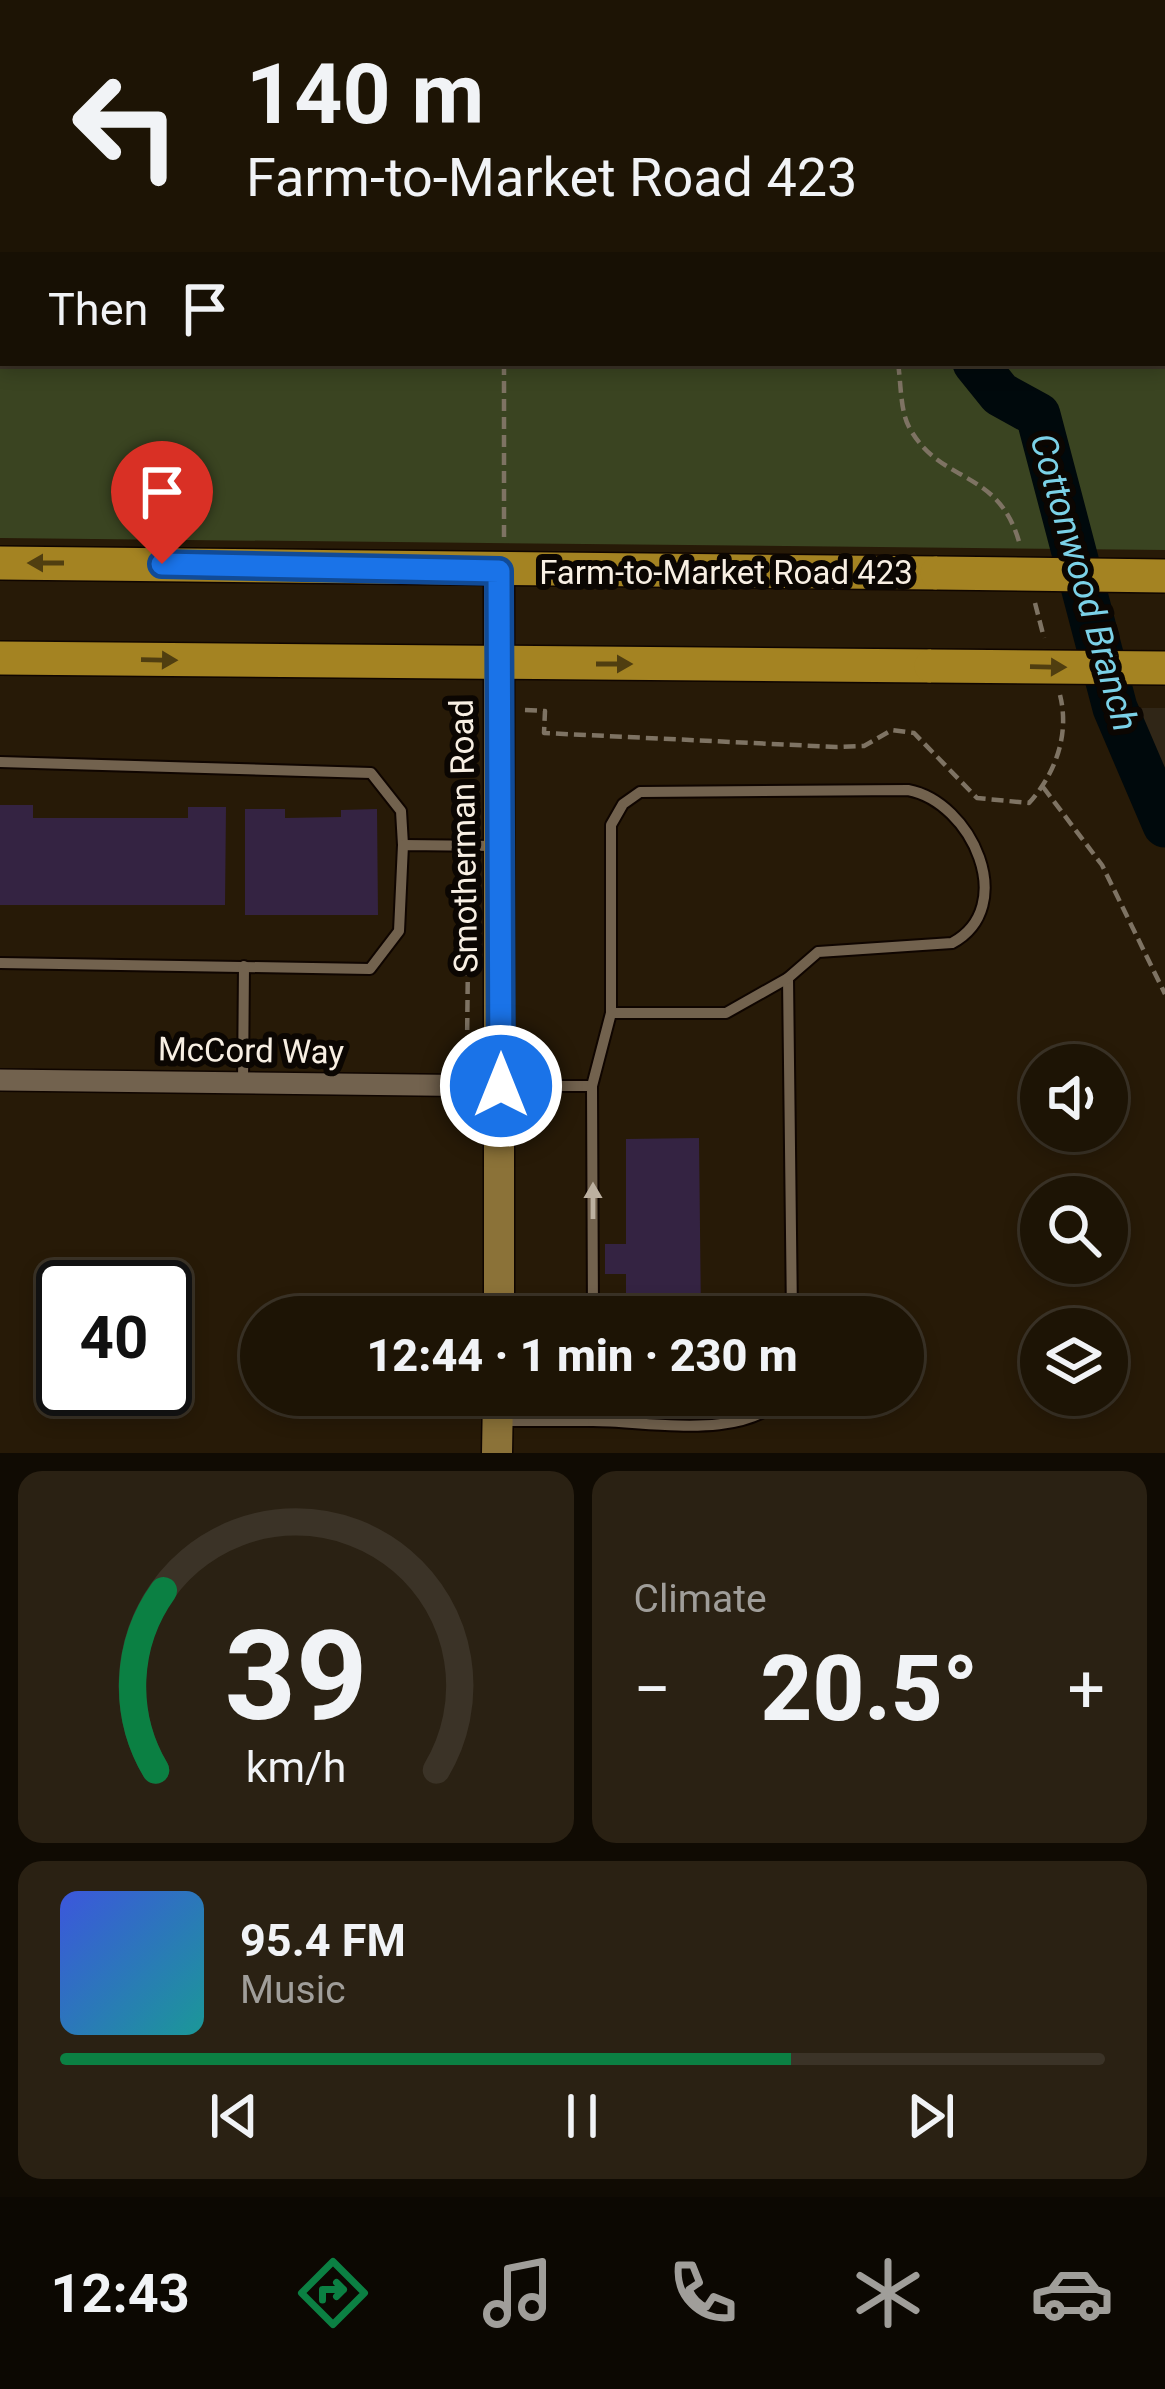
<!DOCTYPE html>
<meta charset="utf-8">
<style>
body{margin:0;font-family:Roboto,sans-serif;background:#2a2113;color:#f1f3f6;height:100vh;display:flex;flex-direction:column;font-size:45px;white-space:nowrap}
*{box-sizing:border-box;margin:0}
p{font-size:39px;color:#a09e9a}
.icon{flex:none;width:66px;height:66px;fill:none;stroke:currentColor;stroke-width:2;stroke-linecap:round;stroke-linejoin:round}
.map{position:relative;height:1453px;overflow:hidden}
.drawer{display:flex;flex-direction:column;gap:18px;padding:18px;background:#100b03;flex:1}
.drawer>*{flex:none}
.top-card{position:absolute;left:0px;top:0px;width:1167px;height:366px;box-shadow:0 6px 18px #0003,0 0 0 3px #3b3327;background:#1d1405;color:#f1f3f6;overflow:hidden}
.tools{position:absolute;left:1020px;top:1044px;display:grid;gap:24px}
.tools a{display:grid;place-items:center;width:108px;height:108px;border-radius:50%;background:#1d1405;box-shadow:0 6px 18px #0003,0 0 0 3px #3b3327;font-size:60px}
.speed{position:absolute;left:36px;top:1260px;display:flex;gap:24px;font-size:60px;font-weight:700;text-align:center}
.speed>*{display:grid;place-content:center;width:156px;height:156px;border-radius:50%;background:#1d1405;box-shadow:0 6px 18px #0003,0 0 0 3px #3b3327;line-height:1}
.speed .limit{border:6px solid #111;border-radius:18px;background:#fff;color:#111}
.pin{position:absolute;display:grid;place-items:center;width:102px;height:102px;color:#fff;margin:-123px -51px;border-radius:50% 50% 50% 0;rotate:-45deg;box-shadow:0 0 12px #0007}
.pin .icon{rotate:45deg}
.me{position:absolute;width:132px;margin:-66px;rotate:0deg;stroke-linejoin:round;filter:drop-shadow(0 0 9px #0008)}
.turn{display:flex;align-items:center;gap:42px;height:252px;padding:0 48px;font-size:54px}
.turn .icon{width:156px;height:156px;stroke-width:2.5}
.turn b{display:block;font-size:84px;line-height:102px}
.then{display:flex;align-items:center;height:114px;padding:0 48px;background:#0003;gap:24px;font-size:45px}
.big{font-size:90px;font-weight:800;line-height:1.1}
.drawer .card{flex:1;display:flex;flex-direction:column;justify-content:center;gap:18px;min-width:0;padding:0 42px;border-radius:24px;background:#2a2113}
.drawer .dial{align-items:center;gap:0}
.dial svg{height:312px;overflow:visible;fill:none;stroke:#3b3327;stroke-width:7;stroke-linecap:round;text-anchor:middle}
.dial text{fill:#f1f3f6;stroke:none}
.song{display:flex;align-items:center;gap:36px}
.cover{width:144px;height:144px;border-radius:18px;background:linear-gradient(135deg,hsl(230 70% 55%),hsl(180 70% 35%))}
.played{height:12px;border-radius:6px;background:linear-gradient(90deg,#0b8043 70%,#3b3327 70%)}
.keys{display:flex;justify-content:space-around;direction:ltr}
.heat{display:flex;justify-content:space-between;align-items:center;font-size:66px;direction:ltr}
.drawer .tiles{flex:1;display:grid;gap:18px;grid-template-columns:1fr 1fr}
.card:last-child{grid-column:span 2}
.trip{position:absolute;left:240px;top:1296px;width:684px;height:120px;border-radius:60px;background:#1d1405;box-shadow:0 6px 18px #0003,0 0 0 3px #3b3327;font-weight:800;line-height:120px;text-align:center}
.tabs{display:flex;height:192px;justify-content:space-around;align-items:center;background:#0c0802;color:#a09e9a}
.tabs .icon{width:84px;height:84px}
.tabs .on{color:#0b8043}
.tabs b{font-size:54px;color:#f1f3f6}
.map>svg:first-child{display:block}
</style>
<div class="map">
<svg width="1165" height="1453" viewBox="0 0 1165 1453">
<rect width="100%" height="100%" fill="#271a07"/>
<polygon fill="#302617" points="1115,708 1165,708 1165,825"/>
<path fill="#3a4421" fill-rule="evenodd" d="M0 0H1165V550L0 538ZM3 3H1164V363H3Z"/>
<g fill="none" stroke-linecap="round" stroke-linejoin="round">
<g stroke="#00090c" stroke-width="45">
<polyline points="570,0 593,3"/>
<polyline points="1009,0 1011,3"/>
<polyline points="975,363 1000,394 1038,415 1115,708 1165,825"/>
</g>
</g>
<g fill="#342342">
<polygon points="0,805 33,805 33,818 188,818 188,807 226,807 225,905 0,905"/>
<polygon points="245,809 285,809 285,818 341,817 341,810 377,809 378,915 245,915"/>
<polygon points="699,1138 701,1317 626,1317 626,1274 605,1274 605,1244 626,1244 626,1139"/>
</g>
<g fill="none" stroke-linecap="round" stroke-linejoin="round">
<g stroke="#0f0500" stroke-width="14">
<g id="lane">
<polyline points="0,762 371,773 401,811 403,845"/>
<polyline points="0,963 370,969 399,931 403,845 496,846"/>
<polyline points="788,978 792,1317"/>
<polyline points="243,1083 244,966"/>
<polyline points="501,1086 592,1086"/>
<path d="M593 1317 592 1086 611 1013H726L788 978 818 952 952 943C1019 907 972 802 908 790L640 792 623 804 611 825V1013"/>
<polyline points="501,1421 593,1421 593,1395"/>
<path d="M593 1421C651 1421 745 1442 785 1395"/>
</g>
</g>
<g stroke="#0f0500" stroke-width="24">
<polyline id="street" points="0,1080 501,1086"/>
</g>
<g stroke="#0f0500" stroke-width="33">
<g id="secondary">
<polyline points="499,571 499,1317"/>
<polyline points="497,1453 498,1395"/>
</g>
</g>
<g stroke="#0f0500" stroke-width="36">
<g id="primary">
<polyline points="0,563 937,573"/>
<polyline points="0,658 931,666"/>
</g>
</g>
<g stroke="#7e7363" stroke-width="4.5" stroke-dasharray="12 6" stroke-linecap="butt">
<polyline points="249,0 251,3"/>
<polyline points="0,157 3,158"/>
<polyline points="1164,291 1165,291"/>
<polyline points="504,363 504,537"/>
<path d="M898 363C901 382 900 410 909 427 941 486 999 467 1020 545"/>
<polyline points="1035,603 1044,638"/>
<path d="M525 710 545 711 544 733 836 747 864 746 892 730 914 733 977 798 1029 803C1055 774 1070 735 1060 695"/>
<polyline points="469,756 457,712 472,710"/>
<polyline points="1043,787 1102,865 1165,994"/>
<polyline points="467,1048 469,863"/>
</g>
<use href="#lane" stroke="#72624e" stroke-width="10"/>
<use href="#street" stroke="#72624e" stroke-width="21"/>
<use href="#secondary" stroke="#8b7238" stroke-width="30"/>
<use href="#primary" stroke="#a48322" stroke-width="33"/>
<g stroke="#0f0500" stroke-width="36" stroke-linecap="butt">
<g id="primary-bridge">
<polyline points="937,573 1165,576"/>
<polyline points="931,666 1165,668"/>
</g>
</g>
<use href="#primary-bridge" stroke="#a48322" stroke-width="33"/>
</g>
<defs><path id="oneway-solid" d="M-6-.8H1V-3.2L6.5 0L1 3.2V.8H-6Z" transform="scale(3)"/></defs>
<g fill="#503e10">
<use href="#oneway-solid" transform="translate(46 563) rotate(-180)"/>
<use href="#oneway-solid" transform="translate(159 660) rotate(1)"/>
<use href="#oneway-solid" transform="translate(614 664)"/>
<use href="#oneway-solid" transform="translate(1048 667) rotate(1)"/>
</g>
<use fill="#bcb0a0" href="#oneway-solid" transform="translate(593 1201) rotate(-90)"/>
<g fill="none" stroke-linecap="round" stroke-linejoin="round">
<g stroke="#114b97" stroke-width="30">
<polyline id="route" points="162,564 499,571 501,1086"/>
</g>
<use href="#route" stroke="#1a73e8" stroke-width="21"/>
</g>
<g text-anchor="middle" stroke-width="12" stroke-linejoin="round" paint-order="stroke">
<g font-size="33" fill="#f8efe3" stroke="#0b0602">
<text x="726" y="584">Farm-to-Market Road 423</text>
<text transform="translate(463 836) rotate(-91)" y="12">Smotherman Road</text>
<text transform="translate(251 1050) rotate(1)" y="12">McCord Way</text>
</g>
<g font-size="36" font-style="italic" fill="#7bd1e7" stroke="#0b0602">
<text transform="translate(1085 582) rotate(74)" y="13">Cottonwood Branch</text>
</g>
</g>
</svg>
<div class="tools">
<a><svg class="icon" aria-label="sound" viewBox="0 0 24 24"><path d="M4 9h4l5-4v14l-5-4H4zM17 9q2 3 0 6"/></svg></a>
<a><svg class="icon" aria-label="search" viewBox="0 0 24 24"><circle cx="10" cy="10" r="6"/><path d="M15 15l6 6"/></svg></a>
<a><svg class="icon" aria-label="layers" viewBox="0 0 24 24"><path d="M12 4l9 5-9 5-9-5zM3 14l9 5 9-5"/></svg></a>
</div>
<div class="speed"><div class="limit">40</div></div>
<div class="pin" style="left:162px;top:564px;background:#d93025"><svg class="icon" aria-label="arrive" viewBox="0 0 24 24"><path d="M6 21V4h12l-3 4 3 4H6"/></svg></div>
<svg class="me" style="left:501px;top:1086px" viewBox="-20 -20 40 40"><circle r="17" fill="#1a73e8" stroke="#fff" stroke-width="3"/><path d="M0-11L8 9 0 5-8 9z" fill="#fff"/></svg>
<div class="trip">12:44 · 1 min · 230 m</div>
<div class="top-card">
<div class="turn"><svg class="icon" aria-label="left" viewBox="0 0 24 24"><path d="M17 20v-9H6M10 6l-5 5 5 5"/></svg><div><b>140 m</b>Farm-to-Market Road 423</div></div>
<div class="then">Then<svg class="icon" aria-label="arrive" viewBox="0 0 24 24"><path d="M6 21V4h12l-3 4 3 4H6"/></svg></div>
</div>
</div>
<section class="drawer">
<div class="tiles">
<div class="card dial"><svg viewBox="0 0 100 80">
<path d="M14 69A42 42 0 1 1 86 69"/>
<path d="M14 69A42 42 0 0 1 16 23" stroke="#0b8043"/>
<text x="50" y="56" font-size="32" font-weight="700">39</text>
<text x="50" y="72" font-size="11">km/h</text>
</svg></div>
<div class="card"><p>Climate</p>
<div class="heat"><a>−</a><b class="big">20.5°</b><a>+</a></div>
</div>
<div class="card">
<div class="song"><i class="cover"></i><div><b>95.4 FM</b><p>Music</p></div></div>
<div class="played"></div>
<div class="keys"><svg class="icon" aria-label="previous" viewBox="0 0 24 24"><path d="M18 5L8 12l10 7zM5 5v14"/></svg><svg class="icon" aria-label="pause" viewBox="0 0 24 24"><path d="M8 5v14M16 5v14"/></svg><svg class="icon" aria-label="next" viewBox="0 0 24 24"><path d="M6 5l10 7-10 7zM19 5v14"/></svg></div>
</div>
</div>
</section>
<nav class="tabs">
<b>12:43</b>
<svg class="icon on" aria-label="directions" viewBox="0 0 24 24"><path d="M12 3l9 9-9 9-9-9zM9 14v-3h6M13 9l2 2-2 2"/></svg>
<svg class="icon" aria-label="music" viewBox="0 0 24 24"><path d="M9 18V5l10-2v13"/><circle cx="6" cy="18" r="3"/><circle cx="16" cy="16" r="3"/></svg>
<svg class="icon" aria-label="phone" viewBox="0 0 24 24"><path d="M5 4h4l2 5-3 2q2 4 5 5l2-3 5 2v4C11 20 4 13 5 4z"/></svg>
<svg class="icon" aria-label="climate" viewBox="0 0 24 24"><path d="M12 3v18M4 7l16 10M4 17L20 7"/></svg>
<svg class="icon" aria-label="car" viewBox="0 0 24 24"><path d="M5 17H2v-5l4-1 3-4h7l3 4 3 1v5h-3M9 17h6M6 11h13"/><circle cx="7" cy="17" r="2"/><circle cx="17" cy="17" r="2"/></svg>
</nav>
